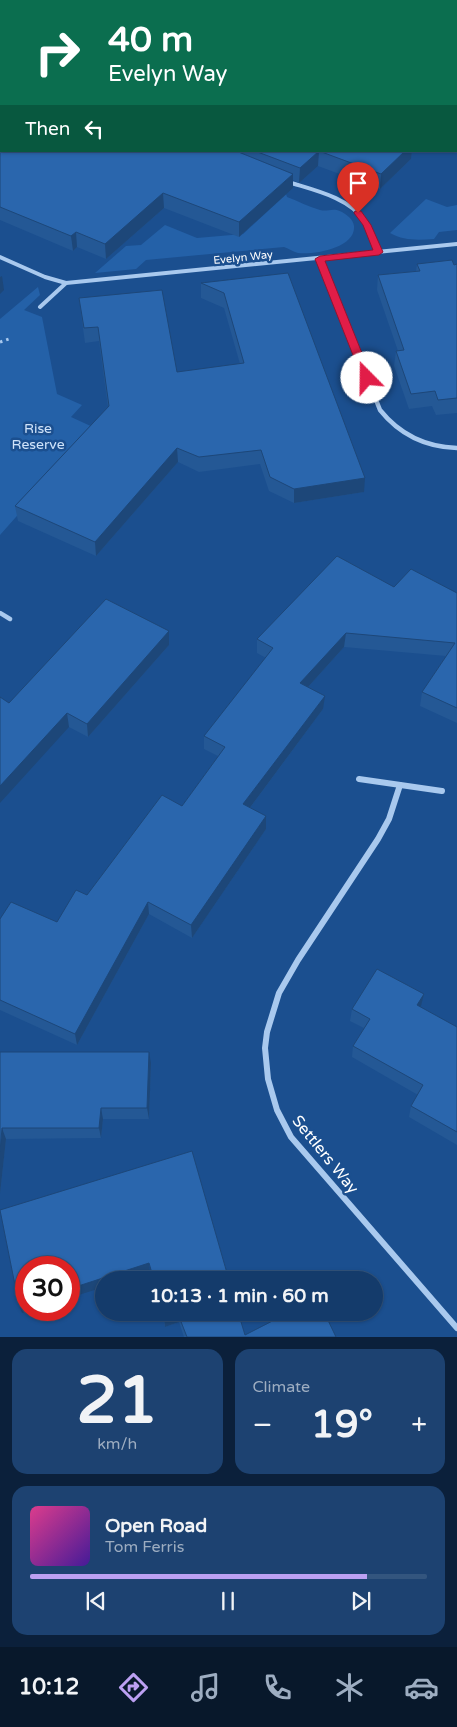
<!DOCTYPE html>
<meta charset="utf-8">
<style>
body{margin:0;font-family:"Varela Round",sans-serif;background:#1d4271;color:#f1f3f6;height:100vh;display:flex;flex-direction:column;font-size:19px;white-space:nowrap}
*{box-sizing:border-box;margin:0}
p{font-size:16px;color:#9dadc1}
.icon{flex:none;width:28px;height:28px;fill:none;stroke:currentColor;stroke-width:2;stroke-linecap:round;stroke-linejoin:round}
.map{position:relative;height:1337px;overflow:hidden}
.drawer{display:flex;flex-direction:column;gap:12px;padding:12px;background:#0b203b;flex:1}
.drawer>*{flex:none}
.guide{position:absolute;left:0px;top:0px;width:458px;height:152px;box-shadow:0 1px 4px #0004,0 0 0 1px #33557e;background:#0b6e4f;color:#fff;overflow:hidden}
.speed{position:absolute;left:15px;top:1256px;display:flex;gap:10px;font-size:25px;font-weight:700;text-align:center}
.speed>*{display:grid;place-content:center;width:65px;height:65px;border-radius:50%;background:#143b6b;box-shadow:0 1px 4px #0004,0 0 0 1px #33557e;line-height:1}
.speed .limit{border:8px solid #d22;background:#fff;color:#111}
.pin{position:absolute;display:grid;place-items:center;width:42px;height:42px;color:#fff;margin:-51px -21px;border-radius:50% 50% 50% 0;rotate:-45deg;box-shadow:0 0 5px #0007}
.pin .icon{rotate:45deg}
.me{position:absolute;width:55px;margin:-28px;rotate:338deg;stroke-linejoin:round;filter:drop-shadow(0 0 4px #0008)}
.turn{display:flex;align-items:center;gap:18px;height:105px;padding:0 25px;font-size:22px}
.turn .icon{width:65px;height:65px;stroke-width:2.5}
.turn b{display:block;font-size:35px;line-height:42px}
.then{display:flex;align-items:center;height:48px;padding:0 25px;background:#0003;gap:10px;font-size:19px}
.big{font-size:38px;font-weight:700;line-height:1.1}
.drawer .card{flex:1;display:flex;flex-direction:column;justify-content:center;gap:8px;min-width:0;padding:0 18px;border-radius:15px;background:#1d4271}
.drawer .dial{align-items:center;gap:0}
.dial b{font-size:65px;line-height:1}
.song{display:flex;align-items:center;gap:15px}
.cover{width:60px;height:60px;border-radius:8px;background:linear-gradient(135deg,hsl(330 70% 55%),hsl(260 70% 35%))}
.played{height:5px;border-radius:2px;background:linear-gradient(90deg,#bca0f2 85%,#33557e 85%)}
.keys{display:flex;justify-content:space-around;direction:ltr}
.heat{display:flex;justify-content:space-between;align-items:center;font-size:28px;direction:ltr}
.drawer .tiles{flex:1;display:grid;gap:12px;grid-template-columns:1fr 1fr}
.card:last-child{grid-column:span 2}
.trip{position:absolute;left:95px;top:1271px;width:288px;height:50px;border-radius:25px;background:#143b6b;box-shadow:0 1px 4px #0004,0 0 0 1px #33557e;font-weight:700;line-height:50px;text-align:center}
.menu{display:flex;height:80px;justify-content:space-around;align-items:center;background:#08182b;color:#9dadc1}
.menu .icon{width:35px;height:35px}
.menu .active{color:#bca0f2}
.menu b{font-size:22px;color:#f1f3f6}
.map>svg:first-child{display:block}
</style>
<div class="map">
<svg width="457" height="1337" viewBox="0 0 457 1337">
<rect width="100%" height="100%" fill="#1b4f8f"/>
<g fill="#2461a8">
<path d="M286 194 287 197C298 201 309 207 320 210 328 212 333 207 342 212 347 215 353 219 354 226 356 248 314 255 298 253 293 252 288 248 284 247L146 260 136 269 95 273 126 246 141 245 165 225 197 238 243 234Z"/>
<path d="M426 199 447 207 457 205V230L439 232 434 239C418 240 404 241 390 233Z"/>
<polygon points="38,287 40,295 24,310 42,317 57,394 82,405 71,417 95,428 0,535 0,319"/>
</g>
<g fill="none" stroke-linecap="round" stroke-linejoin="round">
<polyline stroke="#a9c9ee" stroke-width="3" stroke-dasharray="2.5 4" stroke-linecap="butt" points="0,342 12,338"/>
<g stroke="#a9c9ee" stroke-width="4">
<polyline points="300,0 302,1"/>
<path d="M288 182C313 190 348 197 364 220 371 230 374 241 379 252"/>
<polyline points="0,257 45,277 66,283"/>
<polyline points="320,259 351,338"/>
<polyline points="40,307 66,283 457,244"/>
</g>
<g stroke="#a9c9ee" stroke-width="4.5">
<path d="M351 337 380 410C400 435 425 447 457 448"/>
<polyline points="0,613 10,619"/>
</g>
<g stroke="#a9c9ee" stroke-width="6">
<polyline points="359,779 442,791"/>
<polyline points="400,785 389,819 378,839 298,960 279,993 267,1032 265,1048 268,1079 277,1110 291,1137 457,1328"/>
</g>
</g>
<g fill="#245895">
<polygon points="0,0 1,1 1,40 0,39"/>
<polygon points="422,0 457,0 457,101 456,101 456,1 423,1"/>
<polygon points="0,82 1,151 412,151 411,159 380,189 318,166 299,183 293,180 293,188 239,237 164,208 106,259 77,247 73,251 0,220"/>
<polygon points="417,264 457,264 457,413 436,415 432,406 409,409 394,366 396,351 398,351 377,290 378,275 416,271"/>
<polygon points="288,273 364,492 294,503 269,491 260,464 199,472 178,462 96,556 18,521 15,506 108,407 99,341 85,343 79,298 177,372 240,364 224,308 201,298 201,283"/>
<polygon points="394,587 457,593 457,723 420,706 422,692 446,656 344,647 308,687 323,709 250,808 266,816 266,829 192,938 149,914 77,1045 0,1010 0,919 57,922 87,895 182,806 218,756 204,749 204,736 266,658 257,653 257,639"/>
<polygon points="169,645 88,737 69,727 9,703"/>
<polygon points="424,994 420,1007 457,1027 457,1145 409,1117 411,1106 418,1095 352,1057 353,1046 364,1028 350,1021 352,1009"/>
<polygon points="0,1052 151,1063 149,1119 103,1119 101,1138 6,1139 0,1194"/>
<polygon points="161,1312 238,1312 245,1335 336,1337 184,1337 179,1322 165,1327"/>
</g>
<g fill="#1d4779">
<polygon points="145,0 236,0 236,1 137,1"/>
<polygon points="319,151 318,166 299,183 300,168"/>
<polygon points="405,151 412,151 411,159 380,189 381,174"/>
<polygon points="293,174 293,188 239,237 239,222"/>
<polygon points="163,193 164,208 106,259 105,244"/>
<polygon points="76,232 77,247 73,251 71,236"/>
<polygon points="2,276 4,290 0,294 0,277"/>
<polygon points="177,448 178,462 96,556 95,542"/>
<polygon points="365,478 364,492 294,503 294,489"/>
<polygon points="169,631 169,645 88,737 87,724"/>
<polygon points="346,633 344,647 299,697 300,683"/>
<polygon points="325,696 323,709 243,817 243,804"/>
<polygon points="67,713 69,727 0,803 0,786"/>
<polygon points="266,816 266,829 192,938 191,925"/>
<polygon points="148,902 149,914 77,1045 75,1034"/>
<polygon points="424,994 421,1006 414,1017 417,1005"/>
<polygon points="149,1052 151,1063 149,1119 147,1108"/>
<polygon points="101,1108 103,1119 101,1138 99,1128"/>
<polygon points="2,1128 6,1139 0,1194 0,1152"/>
<polygon points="149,1263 150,1272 125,1280 104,1280 104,1287 69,1298 69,1289"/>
<polygon points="26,1303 26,1310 32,1310 22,1313 19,1305"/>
<polygon points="178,1314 179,1322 165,1327 164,1319"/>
</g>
<g fill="#2a66ad" stroke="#1d4779">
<polygon points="0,0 33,0 36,1 1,1 1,26 0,26"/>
<polygon points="430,0 457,0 457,86 456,86 456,1 431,1"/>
<polygon points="1,81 1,151 236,151 293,174 239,222 163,193 105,244 76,232 71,236 0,207 0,82"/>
<polygon points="255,151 405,151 381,174 319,151 300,168"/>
<polygon points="452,260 454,265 457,264 457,398 438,400 435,391 411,394 396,351 404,350 378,275 420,271 417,264"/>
<polygon points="288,273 365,478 294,489 270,477 261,450 199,457 177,448 95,542 15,506 109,406 98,327 84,328 79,298 162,290 177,372 244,363 224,293 201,283"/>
<polygon points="337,556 394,587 411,569 457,593 457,708 422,692 455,643 346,633 300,683 325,696 243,804 266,816 191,925 148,902 75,1034 0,1000 0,919 11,902 57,922 76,890 87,895 162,795 182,806 225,747 204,736 273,648 257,639"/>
<polygon points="106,599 169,631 87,724 67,713 0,786 0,697 9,703"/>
<polygon points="377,969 424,994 417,1005 457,1027 457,1132 411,1106 423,1085 353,1046 370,1019 352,1009"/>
<polygon points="0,1052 149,1052 147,1108 101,1108 99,1128 2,1128 0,1152"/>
<polygon points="192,1151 229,1280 154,1280 149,1263 69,1289 69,1268 26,1268 26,1303 19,1305 0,1210"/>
<polygon points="162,1312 238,1312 245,1335 290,1312 324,1312 336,1337 187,1337 178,1314 164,1319"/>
</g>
<polygon fill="#e11d48" stroke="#92132f" points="355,211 361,211 371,225 383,252 379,255 325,261 372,378 367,381 362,378 315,259 320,256 373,250 363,225 354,213"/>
<g text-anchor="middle" stroke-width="5" stroke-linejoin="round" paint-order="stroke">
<g font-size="11" fill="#fff" stroke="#1b4f8f">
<text transform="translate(243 257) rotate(-6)" y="4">Evelyn Way</text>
</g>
<g font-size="14" fill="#cfe3fa" stroke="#1b4f8f">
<text x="38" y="433">Rise<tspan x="38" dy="16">Reserve</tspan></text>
</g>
<g font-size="16" fill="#fff" stroke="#1b4f8f">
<text transform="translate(326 1154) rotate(51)" y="6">Settlers Way</text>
</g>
</g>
</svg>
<div class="speed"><div class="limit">30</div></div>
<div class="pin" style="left:358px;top:213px;background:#d93025"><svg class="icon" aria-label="arrive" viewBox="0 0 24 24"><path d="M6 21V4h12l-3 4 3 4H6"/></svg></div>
<svg class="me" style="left:367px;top:378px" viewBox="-20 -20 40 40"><circle r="19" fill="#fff"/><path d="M0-13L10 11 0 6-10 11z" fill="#e11d48"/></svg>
<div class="trip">10:13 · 1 min · 60 m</div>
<div class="guide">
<div class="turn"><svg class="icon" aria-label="right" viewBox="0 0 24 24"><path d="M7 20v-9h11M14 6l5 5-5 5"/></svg><div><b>40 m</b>Evelyn Way</div></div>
<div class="then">Then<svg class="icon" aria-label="left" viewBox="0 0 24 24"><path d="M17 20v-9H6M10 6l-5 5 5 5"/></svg></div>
</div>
</div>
<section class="drawer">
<div class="tiles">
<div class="card dial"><b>21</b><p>km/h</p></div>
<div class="card"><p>Climate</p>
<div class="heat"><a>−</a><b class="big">19°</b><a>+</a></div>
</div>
<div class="card">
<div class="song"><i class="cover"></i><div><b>Open Road</b><p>Tom Ferris</p></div></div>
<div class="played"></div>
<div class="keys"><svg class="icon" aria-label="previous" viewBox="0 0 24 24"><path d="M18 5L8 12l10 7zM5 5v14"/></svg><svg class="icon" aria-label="pause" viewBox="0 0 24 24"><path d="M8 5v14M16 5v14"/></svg><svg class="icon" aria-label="next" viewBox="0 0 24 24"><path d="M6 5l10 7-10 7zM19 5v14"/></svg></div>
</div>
</div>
</section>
<nav class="menu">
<b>10:12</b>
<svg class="icon active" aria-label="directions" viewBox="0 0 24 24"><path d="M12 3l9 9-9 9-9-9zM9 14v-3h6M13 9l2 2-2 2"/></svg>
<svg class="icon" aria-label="music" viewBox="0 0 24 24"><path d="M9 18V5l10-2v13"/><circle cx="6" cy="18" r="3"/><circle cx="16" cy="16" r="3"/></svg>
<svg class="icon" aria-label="phone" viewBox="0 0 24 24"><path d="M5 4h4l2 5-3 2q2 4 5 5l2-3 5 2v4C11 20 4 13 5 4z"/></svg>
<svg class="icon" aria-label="climate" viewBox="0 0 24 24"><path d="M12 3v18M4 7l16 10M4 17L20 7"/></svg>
<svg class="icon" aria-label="car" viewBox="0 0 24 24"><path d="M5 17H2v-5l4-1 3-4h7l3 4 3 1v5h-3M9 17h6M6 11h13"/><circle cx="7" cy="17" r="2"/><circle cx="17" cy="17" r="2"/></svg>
</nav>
